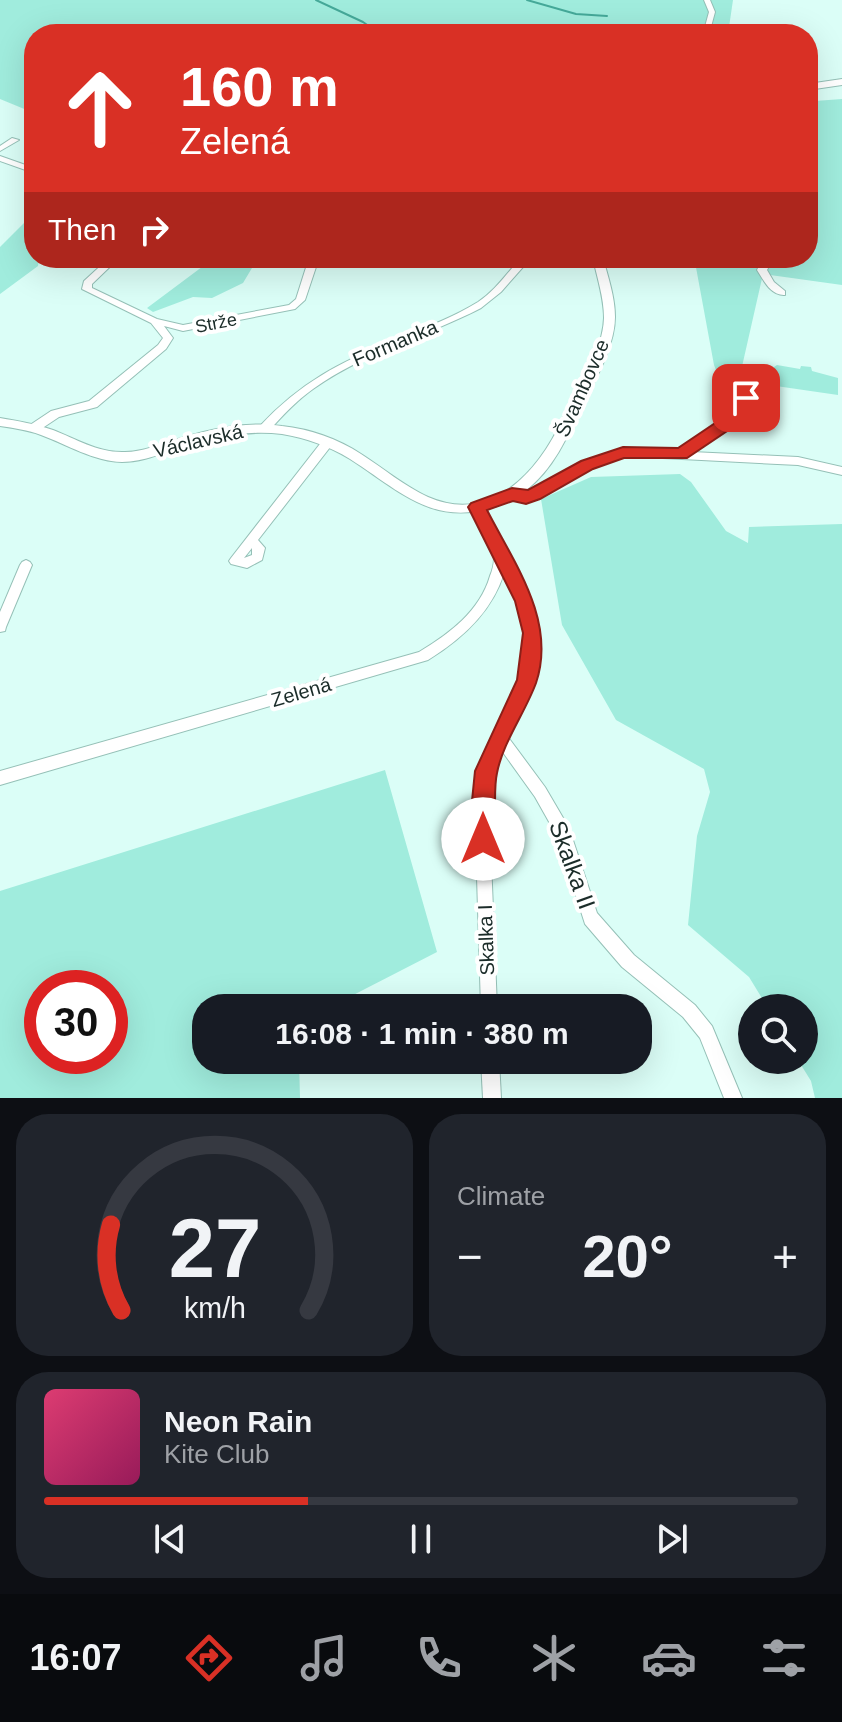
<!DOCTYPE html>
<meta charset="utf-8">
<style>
body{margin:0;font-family:Helvetica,sans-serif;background:#20242c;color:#f1f3f6;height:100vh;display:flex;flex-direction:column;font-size:30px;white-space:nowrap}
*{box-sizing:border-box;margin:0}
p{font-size:26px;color:#9ea1a6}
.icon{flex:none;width:44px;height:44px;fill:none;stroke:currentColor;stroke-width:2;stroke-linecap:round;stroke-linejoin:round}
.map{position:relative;height:1098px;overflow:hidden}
.drawer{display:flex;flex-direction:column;gap:16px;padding:16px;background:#0d0f14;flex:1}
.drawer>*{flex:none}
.top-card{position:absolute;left:24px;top:24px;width:794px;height:244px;border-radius:32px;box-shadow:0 8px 32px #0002;background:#d93025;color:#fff;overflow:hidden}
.fabs{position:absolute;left:738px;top:994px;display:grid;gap:16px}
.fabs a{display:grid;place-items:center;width:80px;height:80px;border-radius:50%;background:#171b24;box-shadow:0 8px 32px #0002;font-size:40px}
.speed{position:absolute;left:24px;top:970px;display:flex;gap:16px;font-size:40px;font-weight:700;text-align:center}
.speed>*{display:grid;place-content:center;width:104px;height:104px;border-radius:50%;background:#171b24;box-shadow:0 8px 32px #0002;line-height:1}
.speed .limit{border:12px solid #d22;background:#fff;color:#111}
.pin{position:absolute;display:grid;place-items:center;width:68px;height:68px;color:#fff;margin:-34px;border-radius:16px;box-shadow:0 4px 12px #0006}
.me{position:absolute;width:88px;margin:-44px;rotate:0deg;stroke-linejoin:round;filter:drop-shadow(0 0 6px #0008)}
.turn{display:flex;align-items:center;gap:28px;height:168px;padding:0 24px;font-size:36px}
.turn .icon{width:104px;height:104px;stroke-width:2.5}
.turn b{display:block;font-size:56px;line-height:68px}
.then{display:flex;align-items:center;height:76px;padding:0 24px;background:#0003;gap:16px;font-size:30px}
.big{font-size:60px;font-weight:800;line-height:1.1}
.drawer .card{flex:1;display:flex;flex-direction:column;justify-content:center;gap:12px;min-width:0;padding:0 28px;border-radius:32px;background:#20242c}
.drawer .dial{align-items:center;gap:0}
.dial svg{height:208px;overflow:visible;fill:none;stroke:#363941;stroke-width:7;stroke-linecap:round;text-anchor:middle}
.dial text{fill:#f1f3f6;stroke:none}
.song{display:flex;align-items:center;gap:24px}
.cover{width:96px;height:96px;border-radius:12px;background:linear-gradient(135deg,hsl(340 70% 55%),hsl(330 70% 35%))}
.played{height:8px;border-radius:4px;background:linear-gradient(90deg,#d93025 35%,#363941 35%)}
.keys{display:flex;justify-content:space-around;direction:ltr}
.heat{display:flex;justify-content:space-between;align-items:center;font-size:44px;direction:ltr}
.drawer .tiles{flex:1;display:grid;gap:16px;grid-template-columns:1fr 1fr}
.card:last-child{grid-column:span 2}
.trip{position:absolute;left:192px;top:994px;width:460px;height:80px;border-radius:32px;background:#171b24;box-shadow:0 8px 32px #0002;font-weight:800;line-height:80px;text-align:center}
.tab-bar{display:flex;height:128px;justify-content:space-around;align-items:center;background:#090b0e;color:#9ea1a6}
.tab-bar .icon{width:56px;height:56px}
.tab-bar .selected{color:#d93025}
.tab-bar b{font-size:36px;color:#f1f3f6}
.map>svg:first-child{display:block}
</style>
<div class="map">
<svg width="842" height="1098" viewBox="0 0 842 1098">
<rect width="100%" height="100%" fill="#dbfef7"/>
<g fill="#a0ecdd" fill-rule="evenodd">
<polygon points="0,0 733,0 728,34 34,34 34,113 0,99"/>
<polygon points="842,99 842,285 763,274 736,393 724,391 714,365 695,262 720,258 808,258 808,106 815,101"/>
<polygon points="34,213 34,258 39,258 38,266 0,294 0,247"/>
<polygon points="214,258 258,258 243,283 212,298 193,297 153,312 147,308"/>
<polygon points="777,365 800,369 801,366 811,367 812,371 838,378 838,395 776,386 772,383 774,367"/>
<polygon points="680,474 691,482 726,531 748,543 749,527 842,524 842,1098 815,1098 811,1081 798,1060 804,1060 804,1008 768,1008 749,977 688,925 697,836 710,792 704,769 616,720 562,625 541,499 591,477"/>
<path d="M385 770 437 952 328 1008H206V1060H299L300 1098H0V891ZM42 988H110V1056H42Z"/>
</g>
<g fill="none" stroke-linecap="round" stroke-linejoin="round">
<g stroke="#45a999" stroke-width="2">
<polyline points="316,0 363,22 380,34"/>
<polyline points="527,0 576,14 607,16"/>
</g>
<g stroke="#95c0b7" stroke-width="2">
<g id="minor">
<polygon points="704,0 710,0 715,12 709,34 703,34 709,12"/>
<polygon points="12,138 19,140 0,151 0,146"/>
<polygon points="0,156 34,168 34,173 0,161"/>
<polygon points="109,258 119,258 92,284 92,288 157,319 183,325 289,305 296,299 309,258 319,258 305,300 295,309 183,331 164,326 173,338 166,349 97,407 59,417 38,431 30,431 29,428 30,425 51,411 89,401 158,345 163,338 151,323 82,289 84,281"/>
<path d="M521 258H531L501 292 481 308C427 336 363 353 313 389 296 401 282 416 268 432H260L259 429 260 426C301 382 339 363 394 340 422 329 452 318 478 302 495 291 507 273 521 258Z"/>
<path d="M763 258H773L767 270 774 282 785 291V295C771 296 764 281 757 270Z"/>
<polygon points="746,394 751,398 737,422 692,452 798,457 842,467 842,475 798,465 624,456 591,468 538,498 526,501 508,497 506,494 512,490 526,493 531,492 583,462 623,448 678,451 729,416 742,396"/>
<path d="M327 439 332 443 331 446 258 540 265 548 262 560 247 568 231 564 229 561 231 558 323 440ZM252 548V555L244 558Z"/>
<path d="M477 503 483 507 530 601 539 633 534 680 508 737 545 787 569 828 597 913 634 955 695 1005 712 1026 742 1098H724L700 1038 683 1017 622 967 585 924 557 836 535 797 502 751 493 771 489 811 497 1008H481L475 811 479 771 520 680 527 633 518 601 504 573C492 612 462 639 428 660L0 785V771L419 652C449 634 480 611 490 576 493 569 495 559 493 552 490 537 478 521 471 507Z"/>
<polygon points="26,560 30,562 32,565 6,627 5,631 0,632 0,612 20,565 22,562"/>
<polygon points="481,1060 499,1060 501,1098 483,1098"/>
</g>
</g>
<g stroke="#95c0b7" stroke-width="2">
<g id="tertiary">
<polygon points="842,79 842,85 808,90 808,84"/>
<path d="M593 258H603C608 277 615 297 615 317 615 351 587 394 573 424 557 460 536 492 497 506 434 528 400 491 350 459 329 446 306 438 282 434 249 430 217 436 186 446 165 452 144 462 122 462 93 461 68 445 41 435 28 430 14 428 0 426V418C18 421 36 424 53 430 76 439 97 452 122 452 140 453 157 445 175 440 210 429 245 421 282 426 310 429 338 439 361 454 383 468 404 486 428 497 492 525 539 471 563 418 577 388 603 352 604 318 604 297 597 278 593 258Z"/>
</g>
</g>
<use href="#minor" fill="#fff" fill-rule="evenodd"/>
<use href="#tertiary" fill="#fff" fill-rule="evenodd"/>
</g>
<path fill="#d93025" stroke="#8d1f18" stroke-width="2" d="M746 392 754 398 739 423 687 458H624L593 469 540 499 526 504 513 501 487 510C514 563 557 621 536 683 525 713 503 742 497 773 492 795 499 828 491 846L483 850 475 846 471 839V811L475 771 517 680 523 633 515 601 468 507 471 503 512 488 528 490 581 461 623 447 678 448 727 415 741 394Z"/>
<g text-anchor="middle" stroke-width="8" stroke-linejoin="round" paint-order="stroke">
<g font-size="18" fill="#1b2c29" stroke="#fff">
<text transform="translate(216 323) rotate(-11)" y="6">Strže</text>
</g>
<g font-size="20" fill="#1b2c29" stroke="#fff">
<text transform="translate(395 343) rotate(-23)" y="7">Formanka</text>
<text transform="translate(582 388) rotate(-66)" y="7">Švambovce</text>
<text transform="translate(198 441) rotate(-13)" y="7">Václavská</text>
<text transform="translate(301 692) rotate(-16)" y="7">Zelená</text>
<text transform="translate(486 940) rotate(-92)" y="7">Skalka I</text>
</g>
<g font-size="24" fill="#1b2c29" stroke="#fff">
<text transform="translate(572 865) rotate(70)" y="8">Skalka II</text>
</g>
</g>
</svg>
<div class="fabs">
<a><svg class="icon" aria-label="search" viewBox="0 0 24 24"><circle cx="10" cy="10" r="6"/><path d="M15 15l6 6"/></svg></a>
</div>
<div class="speed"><div class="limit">30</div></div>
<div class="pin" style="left:746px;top:398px;background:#d93025"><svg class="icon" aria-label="arrive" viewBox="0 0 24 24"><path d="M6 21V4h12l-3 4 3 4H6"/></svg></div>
<svg class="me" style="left:483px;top:839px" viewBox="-20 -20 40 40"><circle r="19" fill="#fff"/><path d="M0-13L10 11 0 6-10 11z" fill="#d93025"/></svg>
<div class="trip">16:08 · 1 min · 380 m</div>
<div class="top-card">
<div class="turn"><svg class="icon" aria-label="ahead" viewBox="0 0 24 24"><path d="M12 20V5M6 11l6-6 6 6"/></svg><div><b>160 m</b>Zelená</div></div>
<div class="then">Then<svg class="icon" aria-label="right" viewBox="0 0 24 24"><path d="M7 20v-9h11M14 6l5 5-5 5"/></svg></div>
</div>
</div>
<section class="drawer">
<div class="tiles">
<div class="card dial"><svg viewBox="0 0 100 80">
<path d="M14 69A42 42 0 1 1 86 69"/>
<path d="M14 69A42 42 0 0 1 10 36" stroke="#d93025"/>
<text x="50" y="56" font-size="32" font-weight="700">27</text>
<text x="50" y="72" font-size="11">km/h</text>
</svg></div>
<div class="card"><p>Climate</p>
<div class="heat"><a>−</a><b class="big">20°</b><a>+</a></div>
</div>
<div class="card">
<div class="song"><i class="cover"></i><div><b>Neon Rain</b><p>Kite Club</p></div></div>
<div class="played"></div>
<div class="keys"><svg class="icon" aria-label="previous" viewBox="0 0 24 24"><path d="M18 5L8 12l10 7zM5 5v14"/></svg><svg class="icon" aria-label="pause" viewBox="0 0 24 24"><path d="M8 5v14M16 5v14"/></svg><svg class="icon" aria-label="next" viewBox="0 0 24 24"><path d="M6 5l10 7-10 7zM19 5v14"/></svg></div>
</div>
</div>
</section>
<nav class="tab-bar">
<b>16:07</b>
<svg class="icon selected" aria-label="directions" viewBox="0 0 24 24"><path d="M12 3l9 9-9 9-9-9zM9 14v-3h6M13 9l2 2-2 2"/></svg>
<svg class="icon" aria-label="music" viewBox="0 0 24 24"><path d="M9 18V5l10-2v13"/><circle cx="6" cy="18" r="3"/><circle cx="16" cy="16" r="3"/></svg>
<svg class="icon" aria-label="phone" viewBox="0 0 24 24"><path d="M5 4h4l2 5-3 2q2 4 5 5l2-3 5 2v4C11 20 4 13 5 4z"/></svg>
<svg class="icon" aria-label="climate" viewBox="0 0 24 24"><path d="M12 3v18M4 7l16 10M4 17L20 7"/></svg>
<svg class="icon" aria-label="car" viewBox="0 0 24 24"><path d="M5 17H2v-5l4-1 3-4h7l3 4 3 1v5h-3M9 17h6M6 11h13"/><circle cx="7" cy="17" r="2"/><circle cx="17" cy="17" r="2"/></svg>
<svg class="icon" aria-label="filters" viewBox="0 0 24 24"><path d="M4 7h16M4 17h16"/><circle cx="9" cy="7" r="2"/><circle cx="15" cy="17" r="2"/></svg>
</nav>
